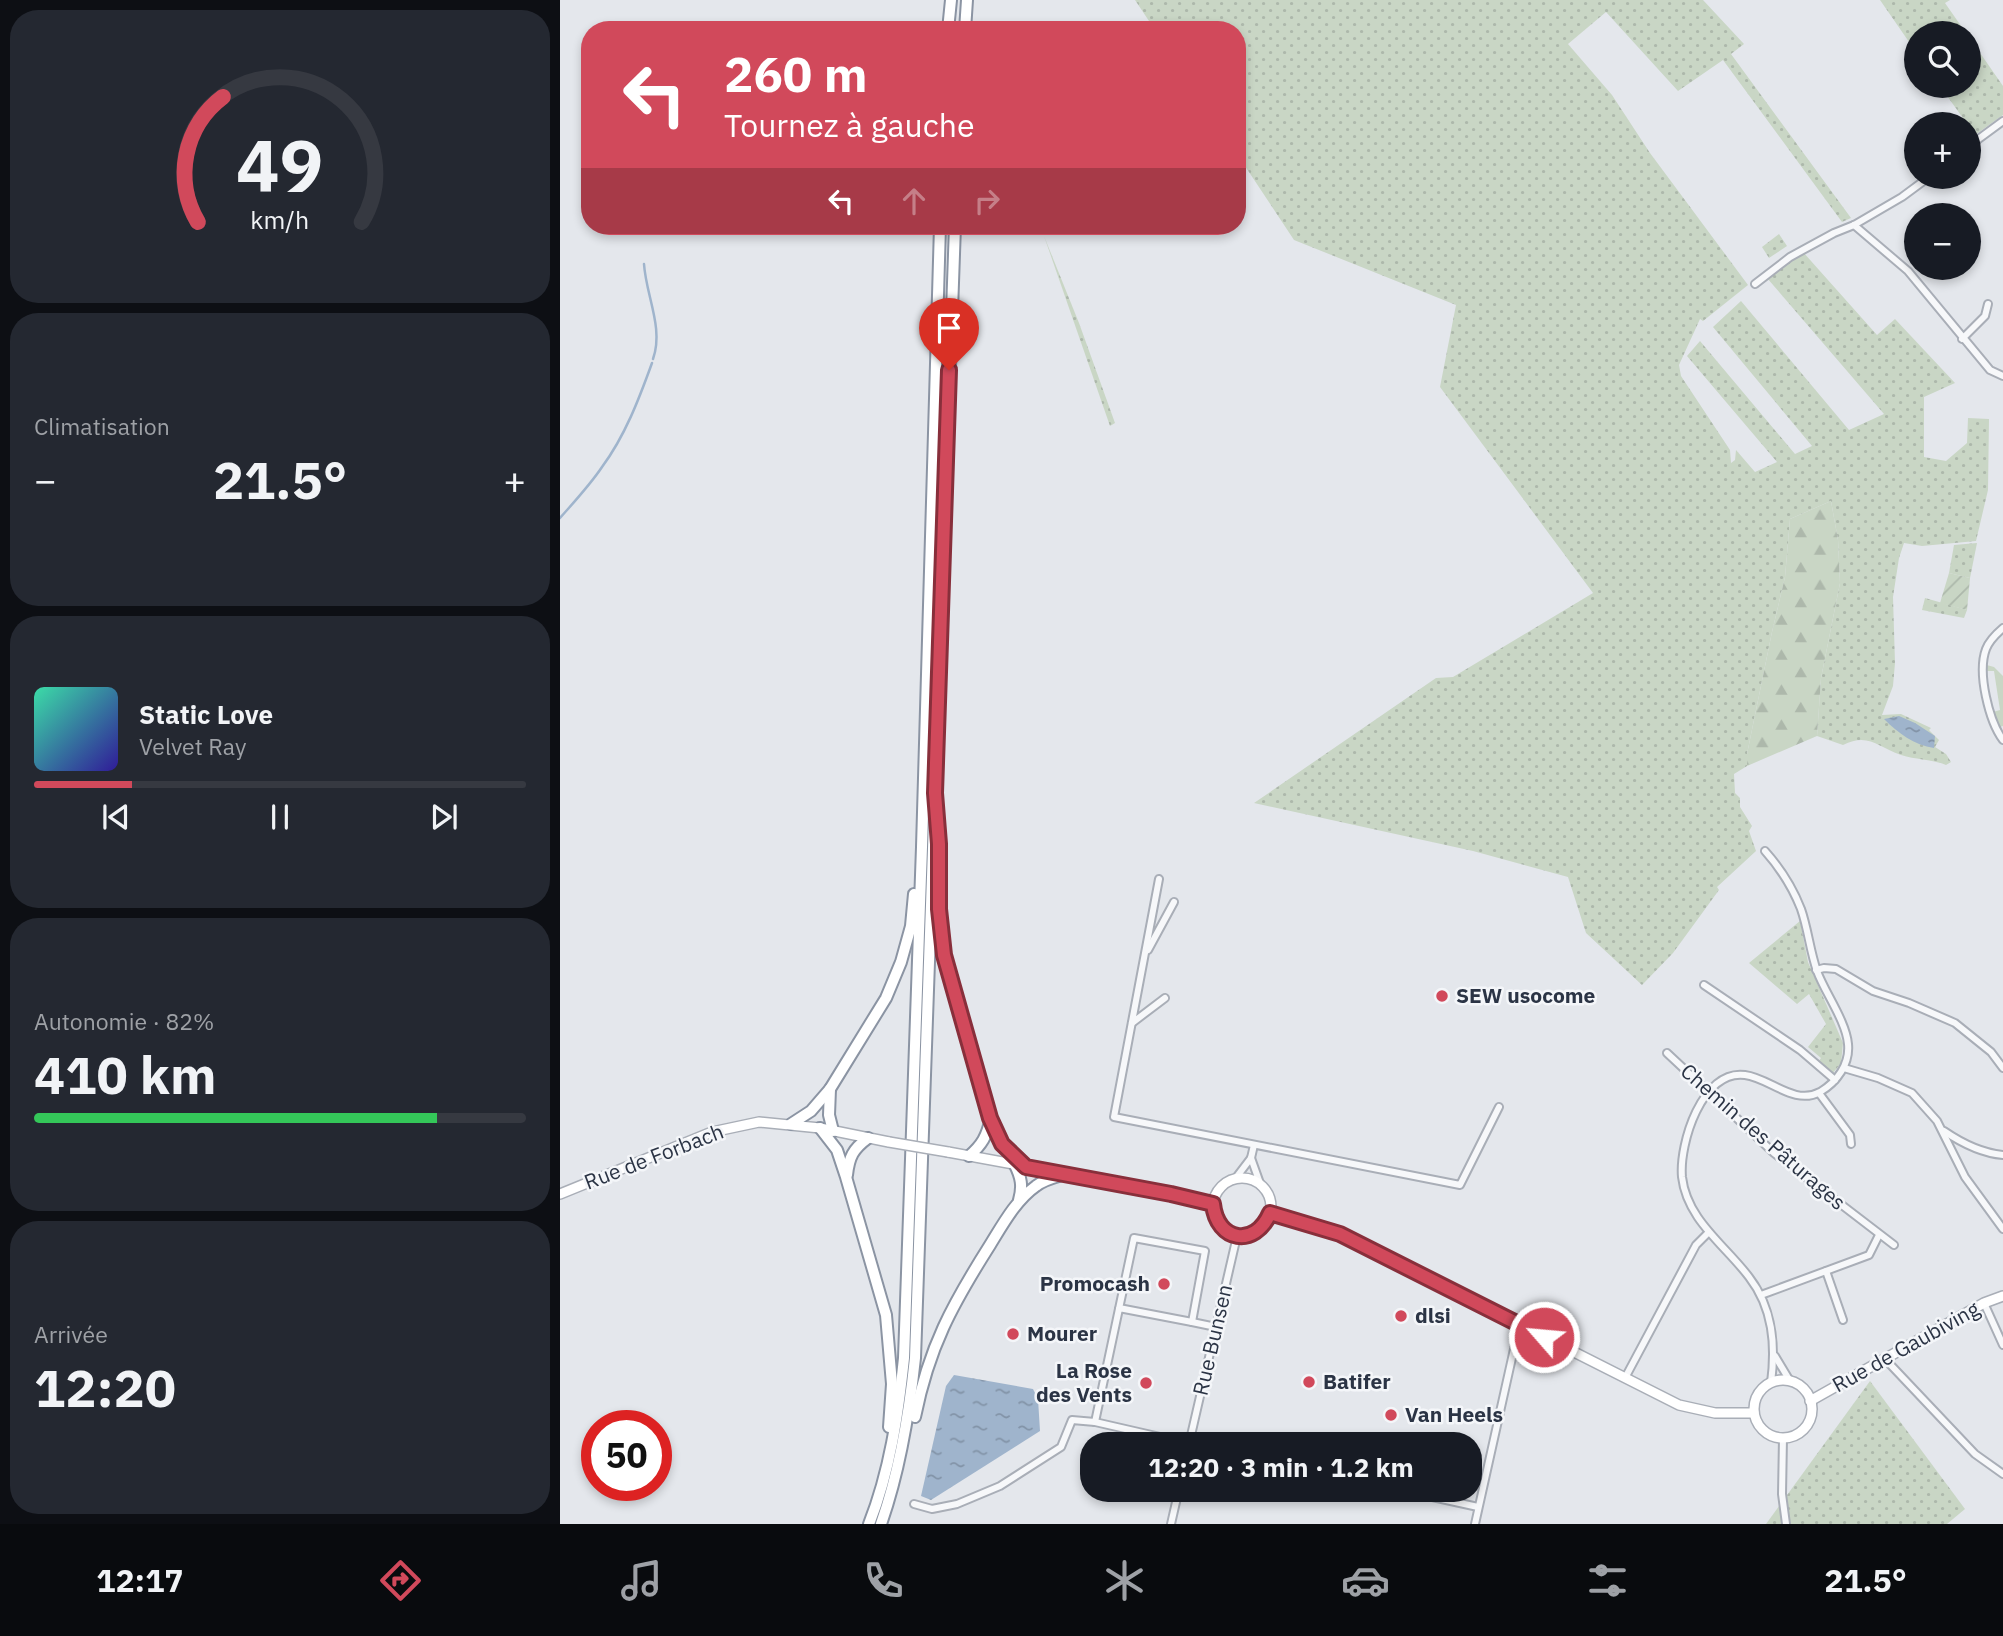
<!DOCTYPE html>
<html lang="fr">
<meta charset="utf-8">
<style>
body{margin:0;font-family:"IBM Plex Sans",sans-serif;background:#242831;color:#f1f3f6;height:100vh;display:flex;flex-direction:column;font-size:26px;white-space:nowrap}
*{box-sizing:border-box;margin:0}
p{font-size:23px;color:#9ea1a6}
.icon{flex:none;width:38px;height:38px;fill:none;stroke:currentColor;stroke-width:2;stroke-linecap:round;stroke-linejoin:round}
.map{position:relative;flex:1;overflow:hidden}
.panel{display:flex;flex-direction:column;gap:10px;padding:10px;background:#0d0f14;width:560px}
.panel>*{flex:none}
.hud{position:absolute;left:21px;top:21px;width:665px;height:214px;border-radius:28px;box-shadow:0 4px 10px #0003;background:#d1495b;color:#fff;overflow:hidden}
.fabs{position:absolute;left:1344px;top:21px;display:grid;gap:14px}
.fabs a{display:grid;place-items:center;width:77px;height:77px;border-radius:50%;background:#171b24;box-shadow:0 4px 10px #0003;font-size:35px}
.speed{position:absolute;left:21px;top:1410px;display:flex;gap:14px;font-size:35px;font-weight:700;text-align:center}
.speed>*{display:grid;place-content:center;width:91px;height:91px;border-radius:50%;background:#171b24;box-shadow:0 4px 10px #0003;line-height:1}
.speed .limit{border:10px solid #d22;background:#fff;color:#111}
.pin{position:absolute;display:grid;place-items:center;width:60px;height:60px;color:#fff;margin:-72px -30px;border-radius:50% 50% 50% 0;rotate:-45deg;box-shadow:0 0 7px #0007}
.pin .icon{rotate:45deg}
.me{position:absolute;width:77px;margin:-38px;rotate:297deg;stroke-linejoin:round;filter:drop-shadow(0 0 5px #0008)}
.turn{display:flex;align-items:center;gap:24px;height:147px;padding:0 28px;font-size:32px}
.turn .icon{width:91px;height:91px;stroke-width:2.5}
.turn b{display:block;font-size:49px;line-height:60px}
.lanes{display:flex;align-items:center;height:66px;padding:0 28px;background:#0003;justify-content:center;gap:35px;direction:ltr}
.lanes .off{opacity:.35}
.big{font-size:52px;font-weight:700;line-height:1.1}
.panel .tile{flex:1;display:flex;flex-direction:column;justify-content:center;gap:10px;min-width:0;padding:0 24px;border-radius:28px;background:#242831}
.panel .dial{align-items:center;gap:0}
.dial svg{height:182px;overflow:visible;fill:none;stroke:#363941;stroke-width:7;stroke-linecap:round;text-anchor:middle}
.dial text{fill:#f1f3f6;stroke:none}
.song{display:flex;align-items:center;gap:21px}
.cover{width:84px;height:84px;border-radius:10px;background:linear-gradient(135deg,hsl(160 70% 55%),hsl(250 70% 35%))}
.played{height:7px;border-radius:4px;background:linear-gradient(90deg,#d1495b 20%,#363941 20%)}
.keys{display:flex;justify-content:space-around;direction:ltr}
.heat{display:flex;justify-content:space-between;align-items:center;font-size:38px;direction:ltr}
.charge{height:10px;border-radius:5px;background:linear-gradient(90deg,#34c759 82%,#363941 0)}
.trip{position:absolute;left:520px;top:1432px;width:402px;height:70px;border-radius:28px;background:#171b24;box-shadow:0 4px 10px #0003;font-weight:700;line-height:70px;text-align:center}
.menu{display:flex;height:112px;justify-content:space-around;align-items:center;background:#090b0e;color:#9ea1a6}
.menu .icon{width:49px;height:49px}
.menu .selected{color:#d1495b}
.menu b{font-size:32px;color:#f1f3f6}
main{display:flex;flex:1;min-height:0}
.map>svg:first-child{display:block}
</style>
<main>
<section class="panel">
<div class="tile dial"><svg viewBox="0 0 100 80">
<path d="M14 69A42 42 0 1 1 86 69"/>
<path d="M14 69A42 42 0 0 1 25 14" stroke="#d1495b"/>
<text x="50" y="56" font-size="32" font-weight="700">49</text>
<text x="50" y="72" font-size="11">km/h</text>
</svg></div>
<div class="tile"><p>Climatisation</p>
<div class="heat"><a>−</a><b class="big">21.5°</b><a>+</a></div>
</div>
<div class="tile">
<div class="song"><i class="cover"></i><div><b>Static Love</b><p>Velvet Ray</p></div></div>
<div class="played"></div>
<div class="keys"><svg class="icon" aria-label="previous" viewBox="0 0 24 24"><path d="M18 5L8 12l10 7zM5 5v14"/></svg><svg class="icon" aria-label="pause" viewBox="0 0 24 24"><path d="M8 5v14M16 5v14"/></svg><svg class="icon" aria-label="next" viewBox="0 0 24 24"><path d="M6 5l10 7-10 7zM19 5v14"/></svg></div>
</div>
<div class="tile"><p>Autonomie · 82%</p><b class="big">410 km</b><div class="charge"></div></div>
<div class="tile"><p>Arrivée</p><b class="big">12:20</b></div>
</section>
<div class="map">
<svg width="1443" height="1524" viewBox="0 0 1443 1524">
<defs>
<pattern id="grass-dots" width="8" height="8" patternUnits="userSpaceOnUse" patternTransform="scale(1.75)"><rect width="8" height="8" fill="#c9d6c5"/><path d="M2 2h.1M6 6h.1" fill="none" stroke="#adb8ab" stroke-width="1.8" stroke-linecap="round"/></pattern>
<pattern id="forest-firs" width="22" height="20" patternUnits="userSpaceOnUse" patternTransform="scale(1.75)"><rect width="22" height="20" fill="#c9d6c5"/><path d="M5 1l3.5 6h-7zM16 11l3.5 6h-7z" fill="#adb8ab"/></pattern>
<pattern id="garden-furrows" width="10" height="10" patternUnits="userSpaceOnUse" patternTransform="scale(1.75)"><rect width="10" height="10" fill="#c9d6c5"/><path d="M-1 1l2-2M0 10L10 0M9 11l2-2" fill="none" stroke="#adb8ab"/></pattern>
<pattern id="water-ripples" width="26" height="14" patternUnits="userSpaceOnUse" patternTransform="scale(1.75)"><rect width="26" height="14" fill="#9fb4cc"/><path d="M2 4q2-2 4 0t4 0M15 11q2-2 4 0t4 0" fill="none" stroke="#8293a7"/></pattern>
</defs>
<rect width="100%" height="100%" fill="#e4e7ec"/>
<g fill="url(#grass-dots)">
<path d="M575 0H1143L1184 44 1171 54 1291 218 1282 222 1163 60 1118 91 1046 12 1008 44 1052 95 1090 153 1188 285 1143 321 1140 319 1119 365 1121 376 1170 450 1171 463 1175 460 1176 450 1195 472 1217 462 1127 356 1140 341 1235 454 1252 446 1153 327 1181 301 1289 430 1324 414 1207 278 1243 252 1317 335 1335 319 1395 383 1364 397V457L1386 461 1407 443 1408 418 1429 419 1428 490 1416 541 1362 546 1344 543 1339 558 1333 597 1335 663 1333 686 1322 715 1341 714 1371 728 1369 730 1379 740 1375 747 1386 754 1391 762 1386 765C1372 759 1356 760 1341 755 1318 747 1308 732 1283 745L1257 736 1261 678 1280 583 1278 540 1271 501 1230 519 1225 577 1212 632 1187 754V766L1174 774 1175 793 1180 798V807L1192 826 1189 831 1196 851 1157 887 1159 890 1113 953 1082 985 1026 933 1008 877 913 851 694 803 876 678 893 677 1033 593 880 387 896 305 734 240 677 154V30H595Z"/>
<polygon points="1320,0 1390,0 1385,3 1406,33 1356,33 1356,52"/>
<polygon points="1409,37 1443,86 1443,115 1415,135 1380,86 1409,86"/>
<polygon points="1219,234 1227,246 1209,258 1202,247"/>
<polygon points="484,236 519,323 555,423 550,426"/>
<polygon points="1417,543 1410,578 1389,573 1394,545"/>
<polygon points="1365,598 1407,610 1404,618 1362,610"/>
<polygon points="1240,921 1248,962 1283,1043 1281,1063 1273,1073 1259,1061 1261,1058 1248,1047 1266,1024 1249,994 1237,1004 1189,963"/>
<polygon points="1310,1381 1405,1509 1387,1524 1206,1524"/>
</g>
<polygon fill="url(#forest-firs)" points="1271,501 1278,540 1280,583 1261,678 1257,736 1187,766 1187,754 1212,632 1225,577 1230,519"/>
<polygon fill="#c9d6c5" points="1423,664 1434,667 1443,676 1443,726 1440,727 1433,712 1440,710 1434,671 1423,671"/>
<polygon fill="url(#garden-furrows)" points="1389,573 1410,578 1407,610 1380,603"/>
<g fill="url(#water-ripples)">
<path d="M1339 716 1355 723 1375 736 1374 748C1354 745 1338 733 1324 719Z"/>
<polygon points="394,1375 473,1389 478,1399 480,1431 371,1500 361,1496 386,1386"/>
</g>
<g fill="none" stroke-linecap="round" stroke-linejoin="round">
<g stroke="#9fb4cc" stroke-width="2.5">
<path d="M84 264C86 296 104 328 93 359"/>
<path d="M0 518C14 502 30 485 42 467 65 436 79 399 92 363"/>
</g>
<g stroke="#a9aeb7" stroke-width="10">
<g id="street">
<polyline points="1409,146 1443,121"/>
<polyline points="1294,225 1348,271 1430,370 1443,376"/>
<polyline points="1195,284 1230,257 1274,233 1294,225 1342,197 1369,177"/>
<polyline points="1402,339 1425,316 1428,304"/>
<path d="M1443 628C1436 634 1429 641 1426 649 1417 673 1429 721 1443 740"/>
<path d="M1205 851C1221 869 1232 886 1241 909 1248 929 1250 951 1257 971 1265 993 1286 1021 1288 1044 1290 1064 1277 1082 1260 1092 1234 1106 1210 1078 1185 1075 1142 1069 1119 1144 1122 1177 1127 1220 1165 1245 1189 1277 1213 1308 1216 1345 1211 1383"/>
<polyline points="599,879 554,1117 900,1185 939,1107"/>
<polyline points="588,950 614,902"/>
<polyline points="1256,970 1264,968 1276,969 1313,991 1349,1003 1395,1023 1431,1052 1443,1068"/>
<polyline points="1144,985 1240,1050 1275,1080"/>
<polyline points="572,1023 605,998"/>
<polyline points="1107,1053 1214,1153 1334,1245"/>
<polyline points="1284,1068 1318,1078 1352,1093 1377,1121 1405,1177 1443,1229"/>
<polyline points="1259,1093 1290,1135 1291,1144"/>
<path d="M1384 1131C1403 1144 1421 1153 1443 1155"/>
<polyline points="691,1158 701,1186"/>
<polyline points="675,1179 691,1158 694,1145"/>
<polyline points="1266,1271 1283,1320"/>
<polyline points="1201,1295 1309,1255 1319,1235"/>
<polyline points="1424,1303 1443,1345"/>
<polyline points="632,1322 656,1327"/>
<polyline points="1215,1356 1230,1381"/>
<polyline points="1326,1360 1415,1454 1443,1474"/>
<polyline points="1065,1378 1136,1245 1148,1233"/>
<polyline points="535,1422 574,1238 645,1251 632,1322 559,1308"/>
<polyline points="1223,1438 1222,1494 1226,1524"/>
<polyline points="629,1444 677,1236"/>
<polyline points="836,1489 918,1507"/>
<polyline points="354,1504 372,1509 397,1504 440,1486 501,1447 512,1420 535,1422 631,1444"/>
<polyline points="611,1524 619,1489"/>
<polyline points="915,1524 956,1340 964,1326"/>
</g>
</g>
<g stroke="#a9aeb7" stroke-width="12">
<g id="secondary">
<polyline points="388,1152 611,1193 653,1204"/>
<circle cx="682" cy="1207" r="29"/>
<polyline points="0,1194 152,1132 199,1122 260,1128 329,1142"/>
<polyline points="710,1213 780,1234 1119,1405 1155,1413 1194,1413"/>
<circle cx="1223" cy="1409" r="29"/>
<polyline points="1250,1401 1424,1303 1443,1296"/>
</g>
</g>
<g stroke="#8b94a3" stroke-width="14">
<g id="highway">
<polyline points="388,30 391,0"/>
<polyline points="405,30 407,0"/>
<path d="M379 876V909L384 955 431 1118C427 1136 422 1145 409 1156"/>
<polyline points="270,1089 269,1115 273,1131"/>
<polyline points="431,1119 442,1144 465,1167"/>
<polyline points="231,1124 251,1111 270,1089 326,998 341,962 351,926 354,894"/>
<polyline points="260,1128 277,1150 286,1177 326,1315 332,1384 329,1427"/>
<path d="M455 1165C461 1177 463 1186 459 1200"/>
<path d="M287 1175C289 1157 293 1149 308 1138"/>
<path d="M355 1417C369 1347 392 1305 430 1245 443 1224 456 1200 476 1186 485 1179 496 1177 506 1174"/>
<path d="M309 1524C330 1471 338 1415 344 1358L362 847 380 226"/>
<path d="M321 1524C340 1470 349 1415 355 1358L395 226"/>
</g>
</g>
<use href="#street" stroke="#f7f8fa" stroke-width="6"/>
<use href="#secondary" stroke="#fff" stroke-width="9"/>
<use href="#highway" stroke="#fff" stroke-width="10"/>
<g stroke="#a9aeb7" stroke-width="12" stroke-linecap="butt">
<polyline id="secondary-bridge" points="329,1142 388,1152"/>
</g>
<use href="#secondary-bridge" stroke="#fff" stroke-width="9"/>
</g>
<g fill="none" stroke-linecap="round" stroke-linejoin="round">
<g stroke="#882f3b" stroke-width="18">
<path id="route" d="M389 370 375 793 379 844V909L384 955 430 1118 442 1144 466 1167 611 1194 653 1204C657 1242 695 1248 710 1213L780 1234 984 1337"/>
</g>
<use href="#route" stroke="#d1495b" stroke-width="12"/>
</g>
<g fill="#d1495b" stroke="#f4f6f9" stroke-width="2.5">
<circle cx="882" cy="996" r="7"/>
<circle cx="604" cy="1284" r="7"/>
<circle cx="841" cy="1316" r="7"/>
<circle cx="453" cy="1334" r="7"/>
<circle cx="749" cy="1382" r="7"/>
<circle cx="586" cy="1383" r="7"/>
<circle cx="831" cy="1415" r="7"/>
</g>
<g text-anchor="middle" stroke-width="5" stroke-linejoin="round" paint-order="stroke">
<g font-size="21" font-weight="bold" fill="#2b3445" stroke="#f4f6f9" text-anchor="start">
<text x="896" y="1003">SEW usocome</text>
<text x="590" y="1291" text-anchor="end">Promocash</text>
<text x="855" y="1323">dlsi</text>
<text x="467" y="1341">Mourer</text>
<text x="572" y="1378" text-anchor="end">La Rose<tspan x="572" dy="24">des Vents</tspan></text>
<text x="763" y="1389">Batifer</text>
<text x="845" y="1422">Van Heels</text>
</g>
<g font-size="21" fill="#2b3445" stroke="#f4f6f9">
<text transform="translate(1203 1137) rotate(41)" y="7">Chemin des Pâturages</text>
<text transform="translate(94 1157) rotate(-21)" y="7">Rue de Forbach</text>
<text transform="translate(653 1340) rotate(-77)" y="7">Rue Bunsen</text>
<text transform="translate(1346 1347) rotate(-29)" y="7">Rue de Gaubiving</text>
</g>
</g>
</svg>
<div class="fabs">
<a><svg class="icon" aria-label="search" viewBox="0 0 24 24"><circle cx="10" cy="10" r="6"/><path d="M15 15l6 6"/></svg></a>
<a>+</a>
<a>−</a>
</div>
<div class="speed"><div class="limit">50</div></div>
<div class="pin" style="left:389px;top:370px;background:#d93025"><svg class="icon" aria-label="arrive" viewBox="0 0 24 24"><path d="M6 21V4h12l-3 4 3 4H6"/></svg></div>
<svg class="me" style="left:984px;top:1337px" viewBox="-20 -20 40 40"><circle r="17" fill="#d1495b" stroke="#fff" stroke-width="3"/><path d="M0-11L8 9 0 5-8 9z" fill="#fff"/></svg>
<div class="trip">12:20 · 3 min · 1.2 km</div>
<div class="hud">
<div class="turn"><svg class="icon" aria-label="left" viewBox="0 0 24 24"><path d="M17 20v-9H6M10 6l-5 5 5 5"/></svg><div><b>260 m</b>Tournez à gauche</div></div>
<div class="lanes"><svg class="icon" aria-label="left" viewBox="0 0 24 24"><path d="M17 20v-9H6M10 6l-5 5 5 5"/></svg><svg class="icon off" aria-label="ahead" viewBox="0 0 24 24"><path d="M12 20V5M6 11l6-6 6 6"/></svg><svg class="icon off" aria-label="right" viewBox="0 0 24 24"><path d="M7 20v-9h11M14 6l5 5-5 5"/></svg></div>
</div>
</div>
</main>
<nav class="menu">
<b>12:17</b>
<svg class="icon selected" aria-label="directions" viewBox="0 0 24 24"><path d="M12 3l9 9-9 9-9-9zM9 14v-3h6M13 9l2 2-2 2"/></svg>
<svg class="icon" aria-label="music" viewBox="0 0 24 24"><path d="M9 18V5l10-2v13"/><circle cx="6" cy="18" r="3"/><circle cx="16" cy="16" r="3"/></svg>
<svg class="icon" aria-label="phone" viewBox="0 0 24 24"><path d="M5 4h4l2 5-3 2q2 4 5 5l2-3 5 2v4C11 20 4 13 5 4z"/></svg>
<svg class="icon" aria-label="climate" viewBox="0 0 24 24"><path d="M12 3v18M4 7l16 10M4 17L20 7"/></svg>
<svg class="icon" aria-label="car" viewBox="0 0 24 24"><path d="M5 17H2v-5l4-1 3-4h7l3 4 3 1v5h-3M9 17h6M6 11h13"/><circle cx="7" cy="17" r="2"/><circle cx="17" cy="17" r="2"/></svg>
<svg class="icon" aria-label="filters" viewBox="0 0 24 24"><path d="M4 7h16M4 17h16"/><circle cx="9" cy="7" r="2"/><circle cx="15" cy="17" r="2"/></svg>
<b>21.5°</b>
</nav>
